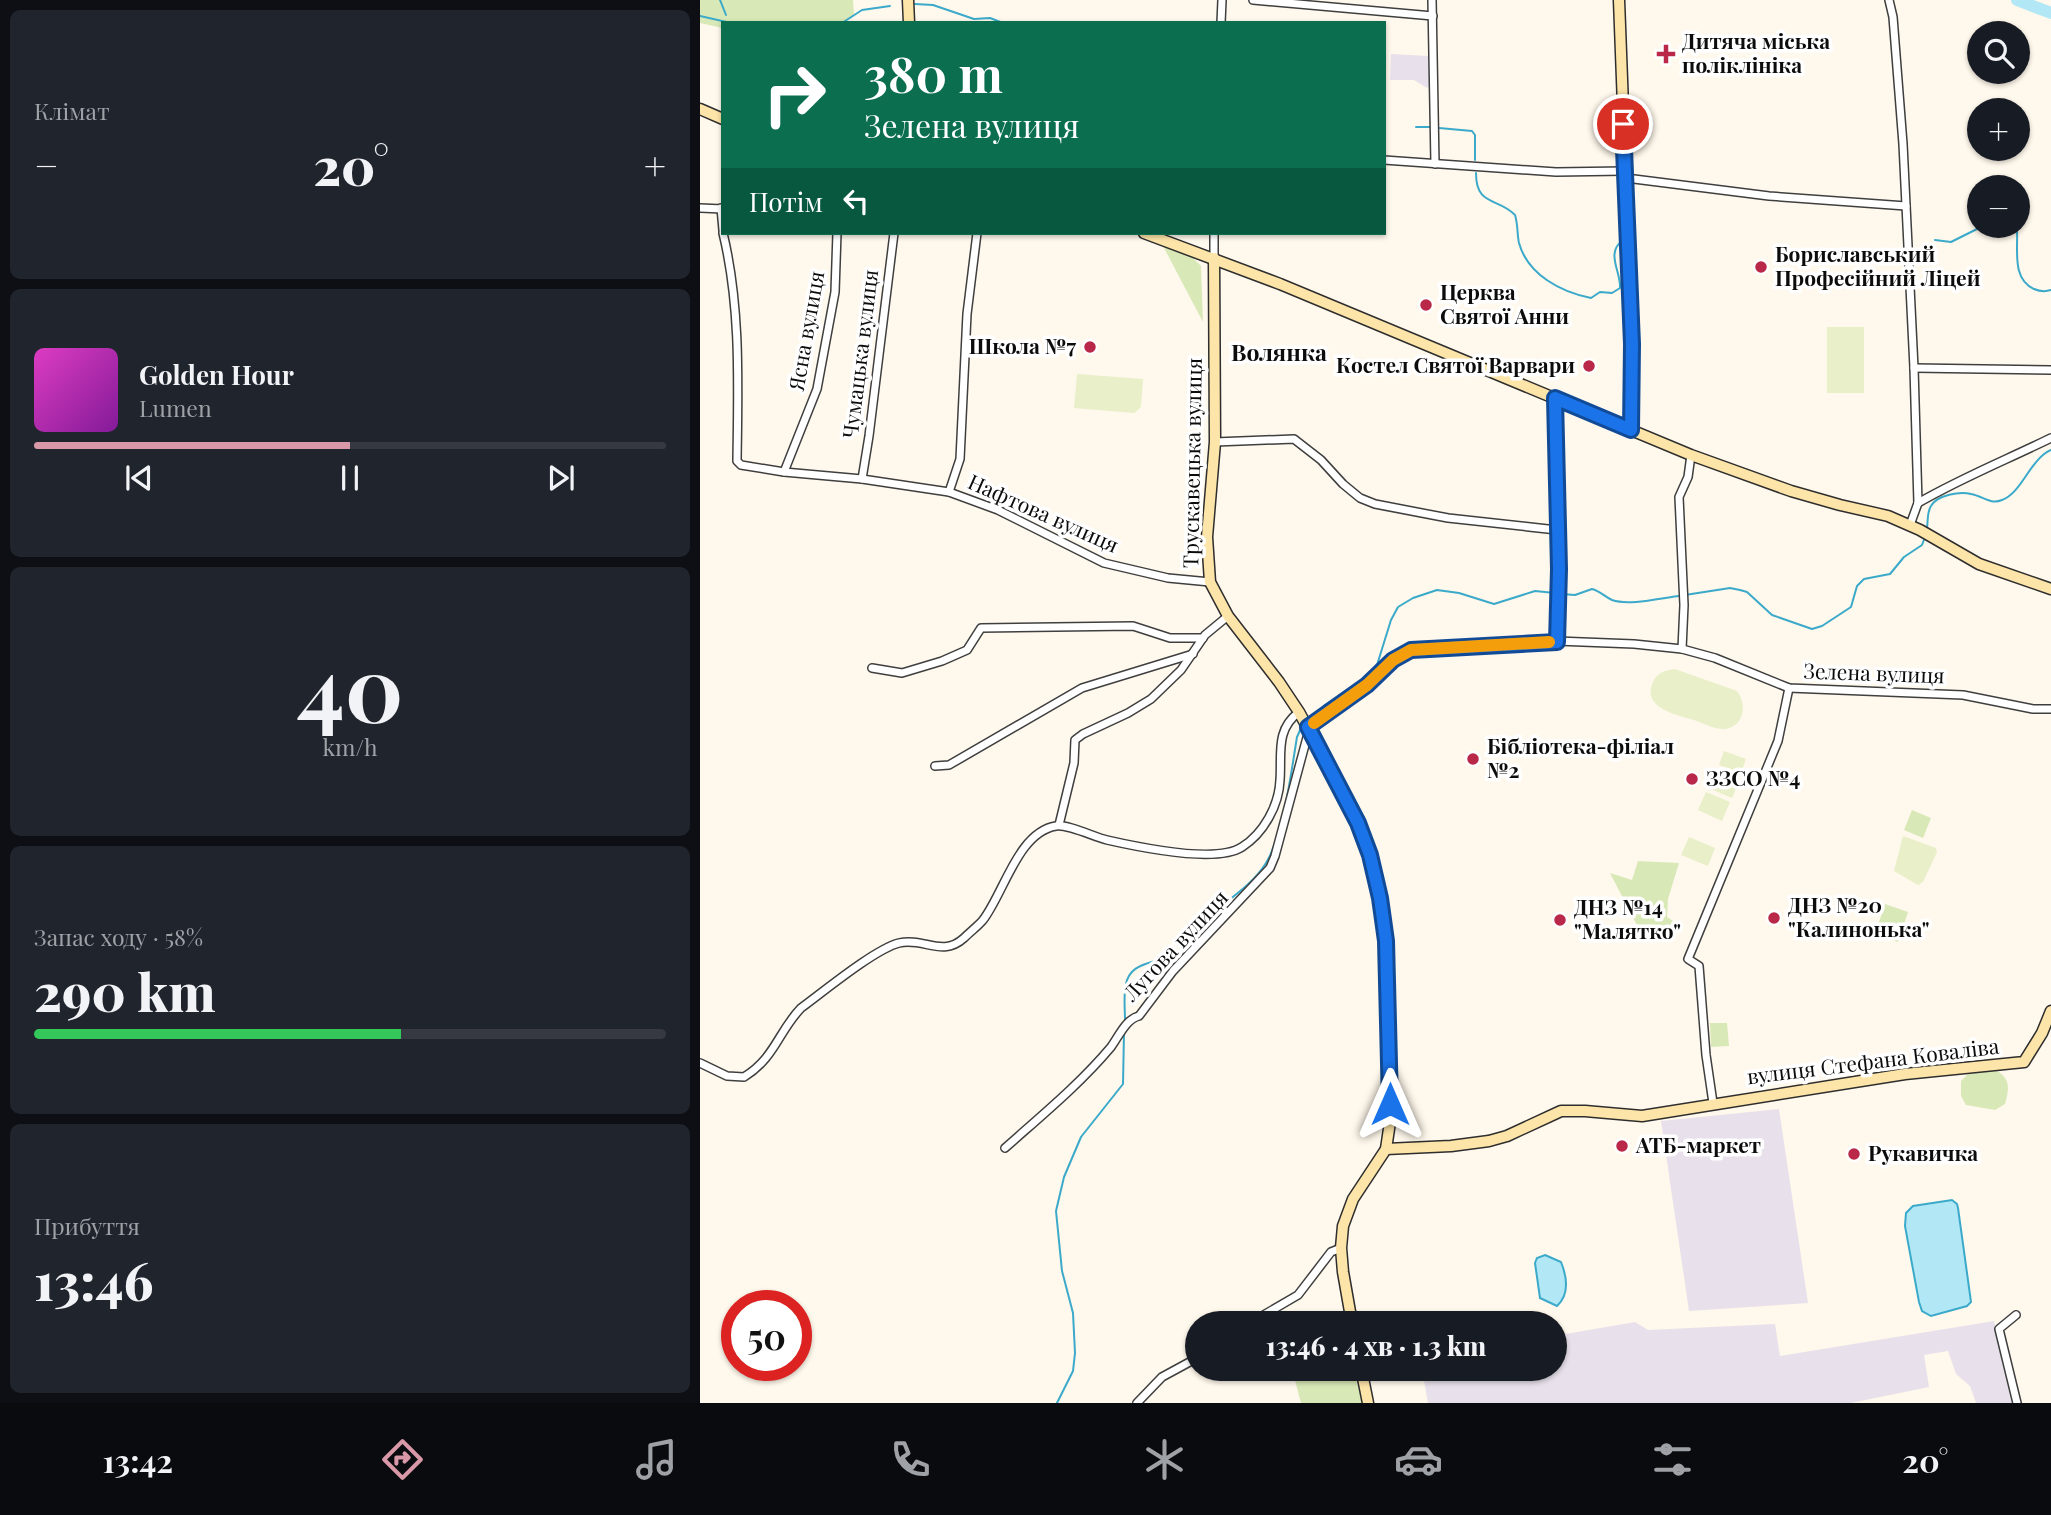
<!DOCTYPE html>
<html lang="uk">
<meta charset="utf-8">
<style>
body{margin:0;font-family:"Playfair Display",serif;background:#20242c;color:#f1f3f6;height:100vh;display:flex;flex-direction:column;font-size:26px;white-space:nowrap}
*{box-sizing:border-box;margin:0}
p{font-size:23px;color:#9ea1a6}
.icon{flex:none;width:38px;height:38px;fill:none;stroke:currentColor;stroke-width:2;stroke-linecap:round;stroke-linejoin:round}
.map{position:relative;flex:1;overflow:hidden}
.side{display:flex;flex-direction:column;gap:10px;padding:10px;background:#0d0f14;width:700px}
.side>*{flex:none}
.hud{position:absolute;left:21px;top:21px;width:665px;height:214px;border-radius:0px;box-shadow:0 2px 5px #0004;background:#0b6e4f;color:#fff;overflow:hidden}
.buttons{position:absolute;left:1267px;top:21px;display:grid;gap:14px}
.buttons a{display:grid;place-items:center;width:63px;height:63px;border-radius:50%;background:#171b24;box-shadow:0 2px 5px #0004;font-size:35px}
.speed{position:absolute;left:21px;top:1290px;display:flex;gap:14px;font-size:35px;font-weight:700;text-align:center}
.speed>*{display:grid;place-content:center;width:91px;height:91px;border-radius:50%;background:#171b24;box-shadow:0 2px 5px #0004;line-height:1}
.speed .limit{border:10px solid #d22;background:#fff;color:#111}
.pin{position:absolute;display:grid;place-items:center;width:60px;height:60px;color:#fff;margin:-30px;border:4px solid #fff;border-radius:50%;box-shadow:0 2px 7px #0007}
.me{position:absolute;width:77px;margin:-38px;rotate:0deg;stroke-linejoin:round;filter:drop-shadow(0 0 5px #0008)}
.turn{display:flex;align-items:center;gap:24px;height:147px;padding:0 28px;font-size:32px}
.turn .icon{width:91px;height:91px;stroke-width:2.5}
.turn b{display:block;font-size:49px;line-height:60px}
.then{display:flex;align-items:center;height:66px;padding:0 28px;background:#0003;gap:14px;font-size:26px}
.big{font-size:52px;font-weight:800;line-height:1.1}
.side .tile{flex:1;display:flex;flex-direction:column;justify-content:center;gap:10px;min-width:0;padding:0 24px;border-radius:10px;background:#20242c}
.side .dial{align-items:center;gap:0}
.dial b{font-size:91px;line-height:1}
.song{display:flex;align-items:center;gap:21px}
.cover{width:84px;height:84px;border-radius:10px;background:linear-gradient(135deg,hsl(310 70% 55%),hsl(290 70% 35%))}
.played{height:7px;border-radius:4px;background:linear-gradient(90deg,#d898a8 50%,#363941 50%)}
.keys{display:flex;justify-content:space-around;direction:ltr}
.heat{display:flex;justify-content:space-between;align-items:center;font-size:38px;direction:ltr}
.charge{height:10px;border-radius:5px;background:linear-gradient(90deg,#34c759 58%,#363941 0)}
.trip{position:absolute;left:485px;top:1311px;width:382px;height:70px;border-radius:35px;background:#171b24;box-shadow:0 2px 5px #0004;font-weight:800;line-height:70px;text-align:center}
.tab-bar{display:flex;height:112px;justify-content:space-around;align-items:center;background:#090b0e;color:#9ea1a6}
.tab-bar .icon{width:49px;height:49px}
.tab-bar .on{color:#d898a8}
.tab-bar b{font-size:32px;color:#f1f3f6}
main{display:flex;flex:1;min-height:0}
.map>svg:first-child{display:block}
</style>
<main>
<section class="side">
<div class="tile"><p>Клімат</p>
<div class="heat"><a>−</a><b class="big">20°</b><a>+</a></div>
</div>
<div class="tile">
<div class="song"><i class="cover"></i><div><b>Golden Hour</b><p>Lumen</p></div></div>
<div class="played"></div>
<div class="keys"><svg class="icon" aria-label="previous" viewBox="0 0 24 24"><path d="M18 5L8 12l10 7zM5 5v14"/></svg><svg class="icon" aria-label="pause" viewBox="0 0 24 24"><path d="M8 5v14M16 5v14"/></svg><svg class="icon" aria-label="next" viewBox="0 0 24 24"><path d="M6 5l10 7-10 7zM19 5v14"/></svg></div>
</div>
<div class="tile dial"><b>40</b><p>km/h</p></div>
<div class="tile"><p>Запас ходу · 58%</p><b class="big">290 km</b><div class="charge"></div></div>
<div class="tile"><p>Прибуття</p><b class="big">13:46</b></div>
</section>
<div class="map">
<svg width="1351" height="1403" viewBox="0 0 1351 1403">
<rect width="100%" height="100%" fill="#fff8ec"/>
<g fill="#e8e1eb">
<polygon points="691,54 729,56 730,85 727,88 714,80 690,80"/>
<polygon points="1079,1109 1108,1303 989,1311 961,1121"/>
<polygon points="1294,1321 1316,1403 1276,1403 1270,1386 1256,1374 1248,1351 1224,1355 1229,1387 1151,1403 728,1403 722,1369 854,1368 854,1336 935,1322 948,1330 1075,1324 1080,1356"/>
</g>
<g fill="#d9e8b7">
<polygon points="0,0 153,0 154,16 144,23 23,23 23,28 0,23"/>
<polygon points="463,246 492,257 501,266 503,322"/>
<polygon points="1212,810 1231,818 1223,838 1204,830"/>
<polygon points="938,861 979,863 968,899 967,917 973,921 966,940 960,940 939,929 910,873 932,880"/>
<polygon points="1185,904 1208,912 1198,942 1175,934"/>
<polygon points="1010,1023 1027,1023 1029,1046 1011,1047"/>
<path d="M1296 1070C1311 1079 1309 1089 1305 1104L1295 1110 1266 1105 1261 1096V1081L1268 1074Z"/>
<polygon points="592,1369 655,1369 662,1403 601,1403"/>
</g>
<g fill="#e9efc9">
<rect x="1127" y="327" width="37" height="66"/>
<polygon points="377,374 443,379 441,407 434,413 374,408"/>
<path d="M975 669 1037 691C1047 704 1045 726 1025 729 1015 730 1003 723 994 720 977 715 941 708 953 682 957 673 965 670 975 669Z"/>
<polygon points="1024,751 1046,759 1041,773 1019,765"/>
<polygon points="1016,769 1040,779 1032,798 1008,788"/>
<polygon points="1006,792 1030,802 1022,821 998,810"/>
<polygon points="1203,836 1236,848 1237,852 1223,882 1218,885 1194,871"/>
<polygon points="989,837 1015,848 1008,866 981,855"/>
</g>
<g fill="#b2e8f5" stroke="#3baaca" stroke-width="2">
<polygon points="1252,1200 1257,1204 1258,1208 1271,1302 1267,1306 1231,1316 1222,1311 1219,1302 1205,1226 1206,1213 1213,1206"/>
<path d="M845 1255 861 1262C867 1277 870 1294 857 1306L840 1298 835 1263 837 1258Z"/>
</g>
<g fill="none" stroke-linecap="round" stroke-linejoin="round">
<g stroke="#3baaca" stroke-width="2">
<polyline points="20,0 26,15"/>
<polyline points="215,4 233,5 274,19 290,18 303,23"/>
<polyline points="0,16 31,23"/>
<polyline points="142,23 162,10 190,6"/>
<polyline points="716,127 730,127"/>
<polyline points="739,128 772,131 775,135 775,160"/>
<path d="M776 173C776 207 798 197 815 215 818 224 817 234 819 243 828 275 861 292 891 298L900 292 912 293 920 288C921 271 905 253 923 240"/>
<path d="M1311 226 1317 231C1318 251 1312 279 1334 289 1341 292 1345 292 1351 290"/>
<polyline points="1235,240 1251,242 1283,226"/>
<path d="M1227 528C1228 521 1227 512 1231 506 1237 495 1260 491 1271 494 1283 496 1290 505 1302 500 1322 493 1330 459 1351 450"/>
<path d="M861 594 875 595 892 589C900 591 905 597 912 600 929 606 961 598 979 596"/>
<polyline points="985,595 1030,588 1040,590 1047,592 1072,615 1112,629 1122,626 1151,607 1157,586 1164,579 1190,574 1204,557 1222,545 1225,537"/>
<polyline points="609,720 625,705 665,678 677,665 691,620 698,607 713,598 737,590 759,593 794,604 835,591 855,593"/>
<path d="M425 1020C425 1007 422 983 431 973 441 961 462 962 475 954 489 944 495 929 507 918 528 899 551 887 566 863 584 833 591 773 597 737L602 726"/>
<polyline points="357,1403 373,1371 375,1353 373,1313 362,1271 356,1211 364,1177 381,1137 423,1084 424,1033"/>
</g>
<polyline stroke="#b2e8f5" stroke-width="12" points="1317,0 1351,13"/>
<g stroke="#3f3f3f" stroke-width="10">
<g id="street">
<polyline points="553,0 733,16"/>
<polyline points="732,0 735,164"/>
<polyline points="1189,0 1193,17 1203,144 1214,368 1218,503 1210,525"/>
<polyline points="521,23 522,0"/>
<polyline points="684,160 856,172 925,171"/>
<polyline points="926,178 1069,196 1206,206"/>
<polyline points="0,208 23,209"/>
<polyline points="21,208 23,230"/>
<path d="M23 233C41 308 38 384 37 461L41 465 84 472 162 479 249 492 298 510 404 563 468 578 510 582"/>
<polyline points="514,233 514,258"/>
<polyline points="1214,368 1351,370"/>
<polyline points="855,398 859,569 857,641"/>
<polyline points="515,442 594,439 621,460 643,484 660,498 675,504 748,518 857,530"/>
<polyline points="84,472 117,389 135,292 137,233"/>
<polyline points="162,479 169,436 194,233"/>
<polyline points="249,492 260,459 267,314 277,233"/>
<path d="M1218 503C1261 478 1306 460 1351 438"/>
<polyline points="982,649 984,605 979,497 988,477 991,455"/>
<polyline points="172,668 202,673 242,661 267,650 281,628 433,626 470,638 503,638"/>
<polyline points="608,727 667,685 693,660 711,650 857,641 934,644 982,649 1015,658 1089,688 1263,695 1333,709 1351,709"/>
<polyline points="235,766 249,765 382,688 493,654"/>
<polyline points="359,825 374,763 375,740 383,734 428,713 451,699 481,670 505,635 528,616"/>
<path d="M0 1063 27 1076 44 1077C75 1058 78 1032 101 1008 123 992 175 949 199 943 224 937 242 958 264 938 270 932 278 926 283 920 304 893 318 832 356 826 368 824 394 837 407 840 438 847 516 864 542 847 564 833 579 805 580 780 582 754 575 730 599 712"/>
<polyline points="1013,1103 1006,1055 999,966 988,959 1078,741 1089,688"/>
<path d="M305 1148C341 1116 380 1084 411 1047 419 1036 426 1019 439 1016L473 971 570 868 575 856 609 730"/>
<polyline points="1316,1315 1299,1329 1317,1403"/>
<polyline points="550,1323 598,1295 631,1252 641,1248"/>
<polyline points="437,1403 462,1377 497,1358"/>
</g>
</g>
<g stroke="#2e2e2e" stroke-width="13">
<g id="secondary">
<polyline points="208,0 209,23"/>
<polyline points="919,0 932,344 931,431"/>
<polyline points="0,109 23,119"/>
<polyline points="444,233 580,284 991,455 1091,491 1140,505 1188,516 1220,530 1279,564 1351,589"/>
<polyline points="514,258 515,442 507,537 510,582 528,616 579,682 599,712 648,802 670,855 683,915 689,1039 690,1122 686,1149 653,1199 643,1226 641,1248 643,1272 652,1323"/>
<polyline points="686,1149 751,1146 789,1141 807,1136 861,1111 885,1111 942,1116 1205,1074 1324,1062 1342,1033 1351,1011"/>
<polyline points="661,1368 668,1403"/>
</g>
</g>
<use href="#street" stroke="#fff" stroke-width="7"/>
<use href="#secondary" stroke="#fde5a9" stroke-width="10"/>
</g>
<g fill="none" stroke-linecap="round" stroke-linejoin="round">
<g stroke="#114b97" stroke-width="18">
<polyline id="route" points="690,1104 686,941 680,898 670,855 658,823 608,727 667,685 693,660 711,650 857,642 859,569 855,398 931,430 932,344 923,124"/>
</g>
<use href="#route" stroke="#1a73e8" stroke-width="12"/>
<polyline stroke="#f59e0b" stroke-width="12" points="614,723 667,685 693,660 711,650 849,642"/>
</g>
<g fill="#b92848" stroke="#fff" stroke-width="2.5">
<path d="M962.5 43.5h7v7h7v7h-7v7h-7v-7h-7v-7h7z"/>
<circle cx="1061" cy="267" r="7"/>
<circle cx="726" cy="305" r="7"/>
<circle cx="390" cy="347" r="7"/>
<circle cx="889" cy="366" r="7"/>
<circle cx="773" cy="759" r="7"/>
<circle cx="992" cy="779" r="7"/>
<circle cx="1074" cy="918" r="7"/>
<circle cx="860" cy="920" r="7"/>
<circle cx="922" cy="1146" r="7"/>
<circle cx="1154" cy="1154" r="7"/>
</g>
<g text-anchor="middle" stroke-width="7" stroke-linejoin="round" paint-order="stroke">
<g font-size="21" font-weight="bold" fill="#0c0c0c" stroke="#fff" text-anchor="start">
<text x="982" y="49">Дитяча міська<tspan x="982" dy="24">поліклініка</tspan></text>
<text x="1075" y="262">Бориславський<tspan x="1075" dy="24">Професійний Ліцей</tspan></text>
<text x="740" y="300">Церква<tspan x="740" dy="24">Святої Анни</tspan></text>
<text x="376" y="354" text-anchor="end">Школа №7</text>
<text x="875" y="373" text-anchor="end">Костел Святої Варвари</text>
<text x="787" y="754">Бібліотека-філіал<tspan x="787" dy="24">№2</tspan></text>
<text x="1006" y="786">ЗЗСО №4</text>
<text x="1088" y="913">ДНЗ №20<tspan x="1088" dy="24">"Калинонька"</tspan></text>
<text x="874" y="915">ДНЗ №14<tspan x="874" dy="24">"Малятко"</tspan></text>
<text x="936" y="1153">АТБ-маркет</text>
<text x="1168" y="1161">Рукавичка</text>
</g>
<g font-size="21" fill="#0c0c0c" stroke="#fff">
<text transform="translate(107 331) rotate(-80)" y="7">Ясна вулиця</text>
<text transform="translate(161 354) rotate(-83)" y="7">Чумацька вулиця</text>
<text transform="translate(493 463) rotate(-89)" y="7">Трускавецька вулиця</text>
<text transform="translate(343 514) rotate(24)" y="7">Нафтова вулиця</text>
<text transform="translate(1174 674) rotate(2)" y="7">Зелена вулиця</text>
<text transform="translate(476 946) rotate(-47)" y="7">Лугова вулиця</text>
<text transform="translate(1173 1062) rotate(-7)" y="7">вулиця Стефана Коваліва</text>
</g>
<g font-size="23" font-weight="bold" fill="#0c0c0c" stroke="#fff">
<text x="579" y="361">Волянка</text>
</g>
</g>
</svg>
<div class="buttons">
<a><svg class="icon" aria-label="search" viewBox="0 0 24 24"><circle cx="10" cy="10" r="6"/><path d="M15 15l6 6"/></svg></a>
<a>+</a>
<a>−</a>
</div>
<div class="speed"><div class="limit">50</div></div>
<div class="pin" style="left:923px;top:124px;background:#d93025"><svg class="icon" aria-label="arrive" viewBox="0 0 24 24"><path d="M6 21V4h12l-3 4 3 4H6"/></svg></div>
<svg class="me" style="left:690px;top:1104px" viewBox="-20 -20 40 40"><path d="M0-17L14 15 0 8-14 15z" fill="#1a73e8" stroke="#fff" stroke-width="4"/></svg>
<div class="trip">13:46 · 4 хв · 1.3 km</div>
<div class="hud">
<div class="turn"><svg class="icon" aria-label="right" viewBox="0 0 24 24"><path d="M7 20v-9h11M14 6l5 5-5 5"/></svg><div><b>380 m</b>Зелена вулиця</div></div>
<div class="then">Потім<svg class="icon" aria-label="left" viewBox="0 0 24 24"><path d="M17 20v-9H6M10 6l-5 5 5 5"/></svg></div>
</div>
</div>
</main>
<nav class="tab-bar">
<b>13:42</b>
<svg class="icon on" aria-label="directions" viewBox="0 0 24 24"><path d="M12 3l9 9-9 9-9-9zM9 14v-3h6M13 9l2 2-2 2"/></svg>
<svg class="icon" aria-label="music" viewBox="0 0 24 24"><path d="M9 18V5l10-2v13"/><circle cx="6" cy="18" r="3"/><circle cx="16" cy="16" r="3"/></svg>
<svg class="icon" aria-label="phone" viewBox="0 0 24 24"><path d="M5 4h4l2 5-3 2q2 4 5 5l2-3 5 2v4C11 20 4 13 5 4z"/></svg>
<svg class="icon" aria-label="climate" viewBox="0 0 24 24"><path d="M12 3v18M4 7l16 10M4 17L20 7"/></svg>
<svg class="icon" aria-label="car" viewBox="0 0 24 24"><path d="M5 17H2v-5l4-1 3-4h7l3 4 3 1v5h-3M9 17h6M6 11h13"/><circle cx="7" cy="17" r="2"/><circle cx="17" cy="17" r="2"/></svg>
<svg class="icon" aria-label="filters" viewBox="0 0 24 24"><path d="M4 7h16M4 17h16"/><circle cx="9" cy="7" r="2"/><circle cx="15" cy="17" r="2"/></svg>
<b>20°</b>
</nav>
